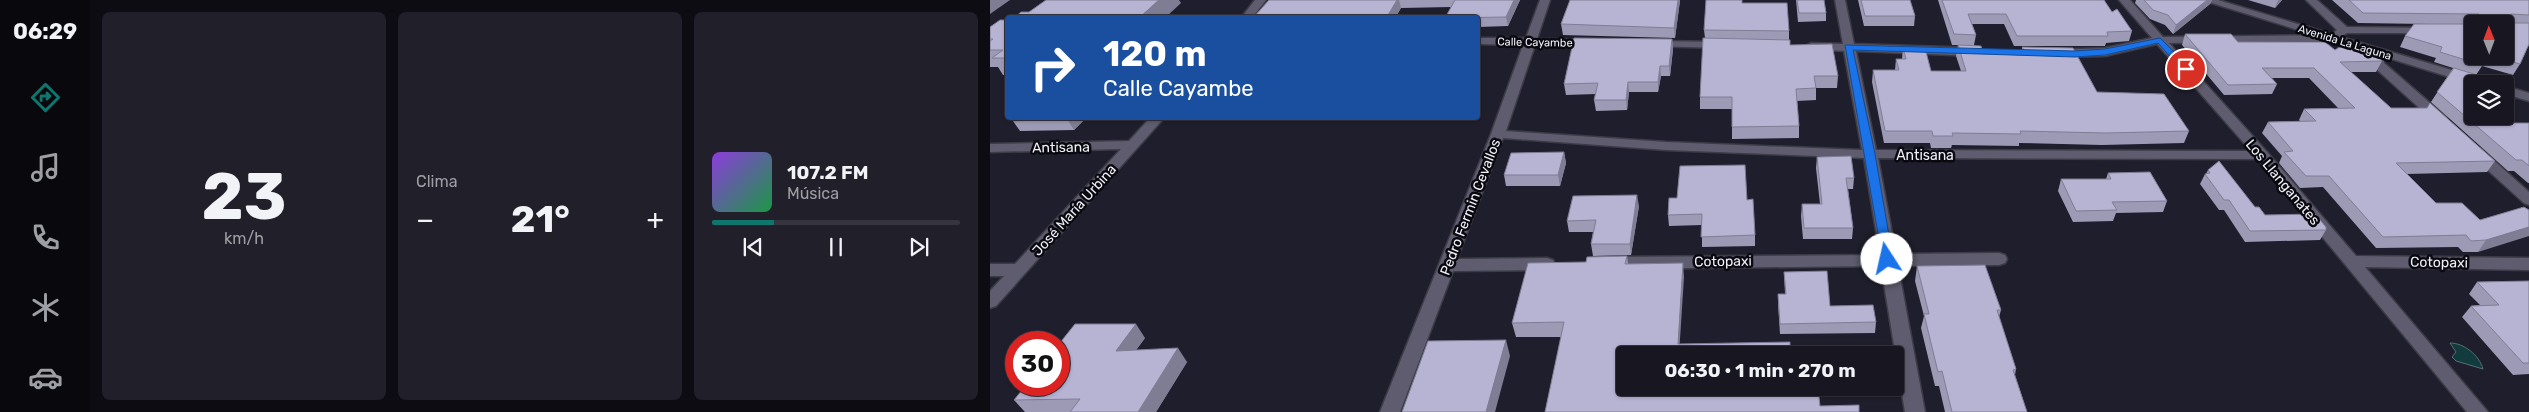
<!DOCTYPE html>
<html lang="es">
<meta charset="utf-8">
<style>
body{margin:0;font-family:Rubik,sans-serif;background:#201f2a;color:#f1f3f6;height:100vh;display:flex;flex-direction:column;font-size:19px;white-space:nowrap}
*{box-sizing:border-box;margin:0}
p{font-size:16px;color:#9e9fa5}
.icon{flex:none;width:28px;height:28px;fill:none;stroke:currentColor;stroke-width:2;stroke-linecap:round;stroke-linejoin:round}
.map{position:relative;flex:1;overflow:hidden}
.panel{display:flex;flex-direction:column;gap:12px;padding:12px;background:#0d0c12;width:900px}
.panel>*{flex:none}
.banner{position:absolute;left:15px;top:15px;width:475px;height:105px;border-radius:5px;box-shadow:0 1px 4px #0004,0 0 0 1px #36353f;background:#1a4fa0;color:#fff;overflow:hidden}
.needle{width:32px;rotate:359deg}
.fabs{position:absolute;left:1474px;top:15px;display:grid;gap:10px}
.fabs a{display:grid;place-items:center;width:50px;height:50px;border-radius:5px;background:#171621;box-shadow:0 1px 4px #0004,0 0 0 1px #36353f;font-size:25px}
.speed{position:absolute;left:15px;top:331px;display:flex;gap:10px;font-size:25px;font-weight:700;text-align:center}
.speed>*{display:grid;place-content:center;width:65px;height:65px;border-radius:50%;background:#171621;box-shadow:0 1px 4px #0004,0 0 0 1px #36353f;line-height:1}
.speed .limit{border:8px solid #d22;background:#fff;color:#111}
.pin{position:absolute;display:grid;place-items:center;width:42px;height:42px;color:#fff;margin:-21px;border:2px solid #fff;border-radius:50%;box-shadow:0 1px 5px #0007}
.me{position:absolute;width:55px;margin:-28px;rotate:350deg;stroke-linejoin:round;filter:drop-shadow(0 0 4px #0008)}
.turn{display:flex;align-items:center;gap:18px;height:105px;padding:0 15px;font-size:22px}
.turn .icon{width:65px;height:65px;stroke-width:2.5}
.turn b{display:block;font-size:35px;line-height:42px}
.big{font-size:38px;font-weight:700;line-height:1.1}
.panel .card{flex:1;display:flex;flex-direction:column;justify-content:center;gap:8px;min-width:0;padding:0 18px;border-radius:8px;background:#201f2a}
.panel .dial{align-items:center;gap:0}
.dial b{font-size:65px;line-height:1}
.song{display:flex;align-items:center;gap:15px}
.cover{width:60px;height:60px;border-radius:8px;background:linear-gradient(135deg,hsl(270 70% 55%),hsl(140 70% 35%))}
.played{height:5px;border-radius:2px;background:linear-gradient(90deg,#0f766e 25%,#36353f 25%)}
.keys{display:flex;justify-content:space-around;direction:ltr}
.heat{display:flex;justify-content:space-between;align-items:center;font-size:28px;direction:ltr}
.panel .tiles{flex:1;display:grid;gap:12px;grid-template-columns:repeat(3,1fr)}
.trip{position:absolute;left:626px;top:346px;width:288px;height:50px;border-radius:5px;background:#171621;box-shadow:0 1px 4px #0004,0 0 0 1px #36353f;font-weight:700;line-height:50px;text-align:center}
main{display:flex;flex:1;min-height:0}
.tab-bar{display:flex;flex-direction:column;width:90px;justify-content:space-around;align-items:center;background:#09090d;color:#9e9fa5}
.tab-bar .icon{width:35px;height:35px}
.tab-bar .selected{color:#0f766e}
.tab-bar b{font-size:22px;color:#f1f3f6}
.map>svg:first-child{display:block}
</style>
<main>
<nav class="tab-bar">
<b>06:29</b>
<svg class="icon selected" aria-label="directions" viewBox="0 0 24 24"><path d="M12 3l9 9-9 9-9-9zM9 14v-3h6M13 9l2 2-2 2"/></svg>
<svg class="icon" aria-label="music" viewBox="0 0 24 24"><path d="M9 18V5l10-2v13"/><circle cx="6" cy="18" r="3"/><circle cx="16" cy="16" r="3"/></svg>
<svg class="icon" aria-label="phone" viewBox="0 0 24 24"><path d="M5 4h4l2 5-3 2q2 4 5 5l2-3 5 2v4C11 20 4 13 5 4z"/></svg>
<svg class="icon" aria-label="climate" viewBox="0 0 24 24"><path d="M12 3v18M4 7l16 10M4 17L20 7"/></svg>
<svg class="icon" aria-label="car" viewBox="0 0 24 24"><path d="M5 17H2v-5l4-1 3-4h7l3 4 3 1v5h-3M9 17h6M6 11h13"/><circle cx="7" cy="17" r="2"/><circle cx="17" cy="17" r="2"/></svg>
</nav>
<section class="panel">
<div class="tiles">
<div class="card dial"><b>23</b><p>km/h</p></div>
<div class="card"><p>Clima</p>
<div class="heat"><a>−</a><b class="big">21°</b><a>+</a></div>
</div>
<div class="card">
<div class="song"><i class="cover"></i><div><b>107.2 FM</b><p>Música</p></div></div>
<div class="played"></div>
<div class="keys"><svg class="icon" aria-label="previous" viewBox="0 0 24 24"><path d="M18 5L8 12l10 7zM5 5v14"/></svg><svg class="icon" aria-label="pause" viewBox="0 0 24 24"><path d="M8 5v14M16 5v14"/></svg><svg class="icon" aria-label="next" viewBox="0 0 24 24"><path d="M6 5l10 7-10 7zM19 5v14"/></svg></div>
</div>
</div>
</section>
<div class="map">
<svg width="1539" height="412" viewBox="0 0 1539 412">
<rect width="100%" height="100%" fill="#1f1e2c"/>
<path fill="#123b3e" stroke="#547176" d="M1460 343C1474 343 1489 355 1493 369L1466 361 1462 357 1466 352Z"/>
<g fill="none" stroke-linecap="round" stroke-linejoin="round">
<g stroke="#3c3b46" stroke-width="3">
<g id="minor">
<polygon points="265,0 276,0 262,18 251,18"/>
<polygon points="550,0 560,0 547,39 603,40 609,43 603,46 545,45 516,131 676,142 872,150 854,51 821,49 815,46 821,43 853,44 845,0 855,0 864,44 986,48 992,52 986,56 866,51 886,150 1261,151 1167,44 1115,56 1062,57 1060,54 1066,50 1115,48 1162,38 1129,0 1140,0 1173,37 1341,35 1347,30 1316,0 1327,0 1357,27 1443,28 1443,32 1439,33 1357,33 1344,41 1179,43 1277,152 1366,256 1539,258 1539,270 1375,267 1498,412 1477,412 1268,159 888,158 906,254 1009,253 1015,255 1017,259 1015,263 1009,265 908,266 935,412 915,412 891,266 618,269 612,267 610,263 612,259 618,257 890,255 874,158 676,150 513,138 467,259 557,258 563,260 565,264 563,268 557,270 463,271 410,412 390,412 501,134 533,45 488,44 488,38 536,38"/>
<polygon points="664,41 733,42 739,45 733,48 660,46 658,44"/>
<polygon points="1387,48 1393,52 1394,63 1456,117 1458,120 1456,123 1446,123 1384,67 1381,52"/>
<polygon points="160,118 174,118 6,306 0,308 0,291 14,276 0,276 0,264 25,264 131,149 0,152 0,144 139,141"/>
<polygon points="1486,148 1491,149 1539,192 1539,205 1534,203 1481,155 1479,152"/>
</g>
</g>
<g stroke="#3c3b46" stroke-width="3">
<g id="tertiary">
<polygon points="1212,0 1228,0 1498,81 1500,84 1482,84"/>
<polygon points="1515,86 1539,93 1539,101 1515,94"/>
</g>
</g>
<use href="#minor" fill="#5e5c6e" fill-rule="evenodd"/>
<use href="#tertiary" fill="#5e5c6e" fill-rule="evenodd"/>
</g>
<g fill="#9d9ab5" fill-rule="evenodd">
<polygon points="279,0 530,0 518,26 488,27 488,18 461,7 411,8 405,18 263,18"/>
<polygon points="580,0 690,0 685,38 573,35 571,24"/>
<polygon points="806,0 834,0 836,13 836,21 808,22"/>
<polygon points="868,0 920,0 925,16 924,26 874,26"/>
<polygon points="948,0 1114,0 1122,12 1142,31 1139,41 1116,43 1115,46 1024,46 1014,24 982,24 986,35 984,45 992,50 1032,50 1032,47 1107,92 1199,131 1194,143 1112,145 1029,143 1029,146 962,145 961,148 941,148 940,143 894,143 882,82 883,70 905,70 906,59 912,59 913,48 941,71 971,71 966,56 968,45 962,45"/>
<polygon points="1146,0 1222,0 1220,4 1183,34 1175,25 1160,19 1145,3"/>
<polygon points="1258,0 1292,0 1285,8"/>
<path d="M1342 0H1539V44L1530 64 1523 75 1492 66 1486 75 1482 85 1511 123H1539V183H1538L1524 171H1518L1441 102 1463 68 1444 62 1446 58 1410 47 1415 36 1438 24 1368 23ZM1515 24V56H1482Z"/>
<polygon points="752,3 799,31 799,40 800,45 848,76 847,88 826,88 826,100 807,101 809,126 809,138 742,139 742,109 710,109 710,97 715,38 714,30"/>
<polygon points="18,20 18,75 13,75 8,67 0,67 0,27"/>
<polygon points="1195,34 1248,42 1345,50 1392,61 1386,72 1361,72 1401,108 1505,161 1497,172 1417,174 1446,203 1490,220 1534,207 1488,252 1473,252 1468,247 1386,248 1333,187 1310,188 1289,163 1292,156 1272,133 1278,122 1310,121 1309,120 1314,109 1348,108 1319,78 1282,78 1287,84 1282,94 1234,95 1192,45"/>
<polygon points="682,39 683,49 680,76 671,76 668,92 639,92 637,110 606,111 604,100 606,94 576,95 574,84"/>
<polygon points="26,118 96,118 84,130 30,131 23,121"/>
<polygon points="574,152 576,163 570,186 516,186 514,175"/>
<polygon points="827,157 864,178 863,189 858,189 863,228 862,239 813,239 811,216 812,204 830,204 826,168"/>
<polygon points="1218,170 1275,215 1336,230 1330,240 1255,242 1234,210 1229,210 1210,184 1215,174 1216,174"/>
<polygon points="1118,173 1177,201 1173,212 1126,213 1123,221 1083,222 1068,191 1071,179 1116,179"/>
<polygon points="757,200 765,235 765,246 712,247 712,225 679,226 678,215"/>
<polygon points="649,206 641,255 603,256 601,244 603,232 579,232 577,221"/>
<polygon points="637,256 638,264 694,277 555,412 571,337 526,337 522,323 596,262"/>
<polygon points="927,266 1011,310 1009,317 1026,369 1025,375 1037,412 955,412 949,386 945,386 931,328 934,316 925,281"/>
<polygon points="794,272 840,306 886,322 885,333 790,334 788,304 788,294 795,294"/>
<polygon points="1539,281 1539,374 1523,375 1472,317 1481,306 1490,305 1479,294 1487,282"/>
<polygon points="155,338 146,350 197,362 166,412 35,412 24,400"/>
</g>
<g fill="#7f7d94">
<polygon points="0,0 20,0 0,14"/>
<polygon points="169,0 189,0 191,3 175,18 149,18"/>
<polygon points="407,0 409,0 411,8 405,18 399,18 398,15"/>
<polygon points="524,0 530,0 518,26 516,17"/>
<polygon points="688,0 690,0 690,1 685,38 684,28"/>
<polygon points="1217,0 1222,0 1220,4 1183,34 1186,25"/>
<polygon points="1288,0 1292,0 1285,8"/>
<polygon points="682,39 683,49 680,76 679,66"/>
<polygon points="670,66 671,76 668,92 668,82"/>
<polygon points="638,82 639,92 637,110 636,100"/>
<polygon points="79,118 96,118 84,130 77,119"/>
<polygon points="574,152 576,163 570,186 568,175"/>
<polygon points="647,195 649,206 641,255 640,244"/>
<polygon points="1539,227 1539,236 1488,252 1496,240"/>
<polygon points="693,263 694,277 689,355 688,344"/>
<polygon points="146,324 155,338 136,364 126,351"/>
<polygon points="516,340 520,356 505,412 496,412"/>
<polygon points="188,348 197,362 166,412 148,412"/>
</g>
<g fill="#b6b3d3" stroke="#7f7d94">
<polygon points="56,0 169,0 149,18 24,18 31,12 39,12"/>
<polygon points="279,0 407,0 398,15 341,18 263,18"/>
<polygon points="465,0 524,0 516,17 455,18"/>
<polygon points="580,0 688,0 684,28 571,24"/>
<polygon points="716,0 752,0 752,3 797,3 799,31 714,30"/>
<polygon points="807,0 834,0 836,13 809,13"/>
<polygon points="871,0 920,0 925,16 875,16"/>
<polygon points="952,0 1114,0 1122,12 1127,9 1142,31 1117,32 1118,36 1027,36 1016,14 978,14 986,35 964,34"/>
<polygon points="1154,0 1217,0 1186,25 1178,15 1163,10"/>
<polygon points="1359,0 1539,0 1539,15 1521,14 1520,23 1539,23 1539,44 1530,64 1502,56 1515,56 1515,24 1482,24 1482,56 1496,56 1492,65 1450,52 1452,47 1415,36 1424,24 1488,24 1489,14 1373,13"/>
<polygon points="10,20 18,20 18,58 2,58 13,50 0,50 0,41 3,39 0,39 0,27"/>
<polygon points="1195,34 1241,34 1248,42 1335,42 1345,50 1354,44 1388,56 1392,61 1350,62 1401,108 1437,108 1440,103 1505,161 1406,163 1446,203 1472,203 1490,220 1534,207 1539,210 1539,227 1496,240 1481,241 1476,235 1393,237 1339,176 1316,176 1294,152 1303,151 1278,122 1326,121 1314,109 1365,108 1324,68 1272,68 1287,84 1238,85"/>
<polygon points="584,38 682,39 679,66 670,66 668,82 638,82 636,100 604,100 608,83 574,84"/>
<polygon points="713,38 800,40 800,45 842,44 848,76 824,76 826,88 806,89 809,126 742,127 742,97 710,97"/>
<polygon points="968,45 991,46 992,50 1034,50 1032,47 1083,48 1107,92 1174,94 1199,131 1116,133 1030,131 1031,134 962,133 963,136 943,136 942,131 895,131 883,70 909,70 906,59 916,59 913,48 935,48 941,71 976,71"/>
<polygon points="1464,68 1487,75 1482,84 1482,116 1515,116 1515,96 1525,99 1511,123 1539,123 1539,166 1532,160 1526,160 1447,92"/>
<polygon points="26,118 79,118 77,119 23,121"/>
<polygon points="574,152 568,175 514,175 521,153"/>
<polygon points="861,156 864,178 856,178 863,228 814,228 812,204 832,204 827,157"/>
<polygon points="1229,161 1265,207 1269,207 1275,215 1325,214 1336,227 1336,230 1260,231 1239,200 1234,200 1215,174 1220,173 1218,170"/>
<polygon points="755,165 757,200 763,199 765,235 711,237 712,214 678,215 679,198 687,198 690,166"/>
<polygon points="1160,172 1177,201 1122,202 1127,210 1086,211 1071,179 1121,179 1118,173"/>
<polygon points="647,195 640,244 601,244 606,220 577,221 583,196"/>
<polygon points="637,256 635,264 693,263 688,344 800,342 800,355 635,355 635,388 828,388 830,406 869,405 869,412 555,412 574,322 522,323 538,263 596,262 597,257"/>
<polygon points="995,265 1011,310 1007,310 1026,369 1023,370 1037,412 962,412 952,371 948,372 934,314 939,314 927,266"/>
<polygon points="837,271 840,306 883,305 886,322 790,324 788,294 796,294 794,272"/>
<polygon points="1539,281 1539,363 1533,363 1481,306 1509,305 1487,282"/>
<polygon points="85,324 146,324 126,351 188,348 148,412 80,412 90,399 24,400 36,385 69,385 69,344"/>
<polygon points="516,340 496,412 412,412 438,341"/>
</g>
<polygon fill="#1a73e8" stroke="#114b97" points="1170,38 1199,67 1199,71 1193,71 1168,43 1115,55 1085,57 863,50 885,154 903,259 897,263 893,262 855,45 1085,51 1115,49"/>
<g text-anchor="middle" stroke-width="5" stroke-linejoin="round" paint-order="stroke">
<g font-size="11" fill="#efeff9" stroke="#09090f">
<text transform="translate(545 42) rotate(1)" y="4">Calle Cayambe</text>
<text transform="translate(1355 42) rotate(17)" y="4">Avenida La Laguna</text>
</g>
<g font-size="14" fill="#efeff9" stroke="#09090f">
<text transform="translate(71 147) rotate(-1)" y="5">Antisana</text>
<text x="935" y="160">Antisana</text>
<text transform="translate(1293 182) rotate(50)" y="5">Los Llanganates</text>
<text transform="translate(480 207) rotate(-69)" y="5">Pedro Fermin Cevallos</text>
<text transform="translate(84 210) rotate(-48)" y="5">José María Urbina</text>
<text transform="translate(733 261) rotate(-1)" y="5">Cotopaxi</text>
<text transform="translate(1449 262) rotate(1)" y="5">Cotopaxi</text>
</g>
</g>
</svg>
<div class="fabs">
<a><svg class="needle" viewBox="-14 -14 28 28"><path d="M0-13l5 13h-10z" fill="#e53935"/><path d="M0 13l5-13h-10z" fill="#9e9fa5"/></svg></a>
<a><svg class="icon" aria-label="layers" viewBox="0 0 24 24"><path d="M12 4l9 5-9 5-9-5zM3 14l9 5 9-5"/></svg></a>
</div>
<div class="speed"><div class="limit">30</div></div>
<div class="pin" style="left:1196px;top:69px;background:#d93025"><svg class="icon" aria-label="arrive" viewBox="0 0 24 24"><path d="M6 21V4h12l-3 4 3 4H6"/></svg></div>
<svg class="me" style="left:897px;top:259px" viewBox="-20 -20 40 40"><circle r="19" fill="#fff"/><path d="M0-13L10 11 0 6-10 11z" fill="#1a73e8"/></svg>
<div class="trip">06:30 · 1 min · 270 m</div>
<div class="banner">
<div class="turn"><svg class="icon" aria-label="right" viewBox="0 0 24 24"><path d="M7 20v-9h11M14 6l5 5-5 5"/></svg><div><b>120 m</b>Calle Cayambe</div></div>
</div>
</div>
</main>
